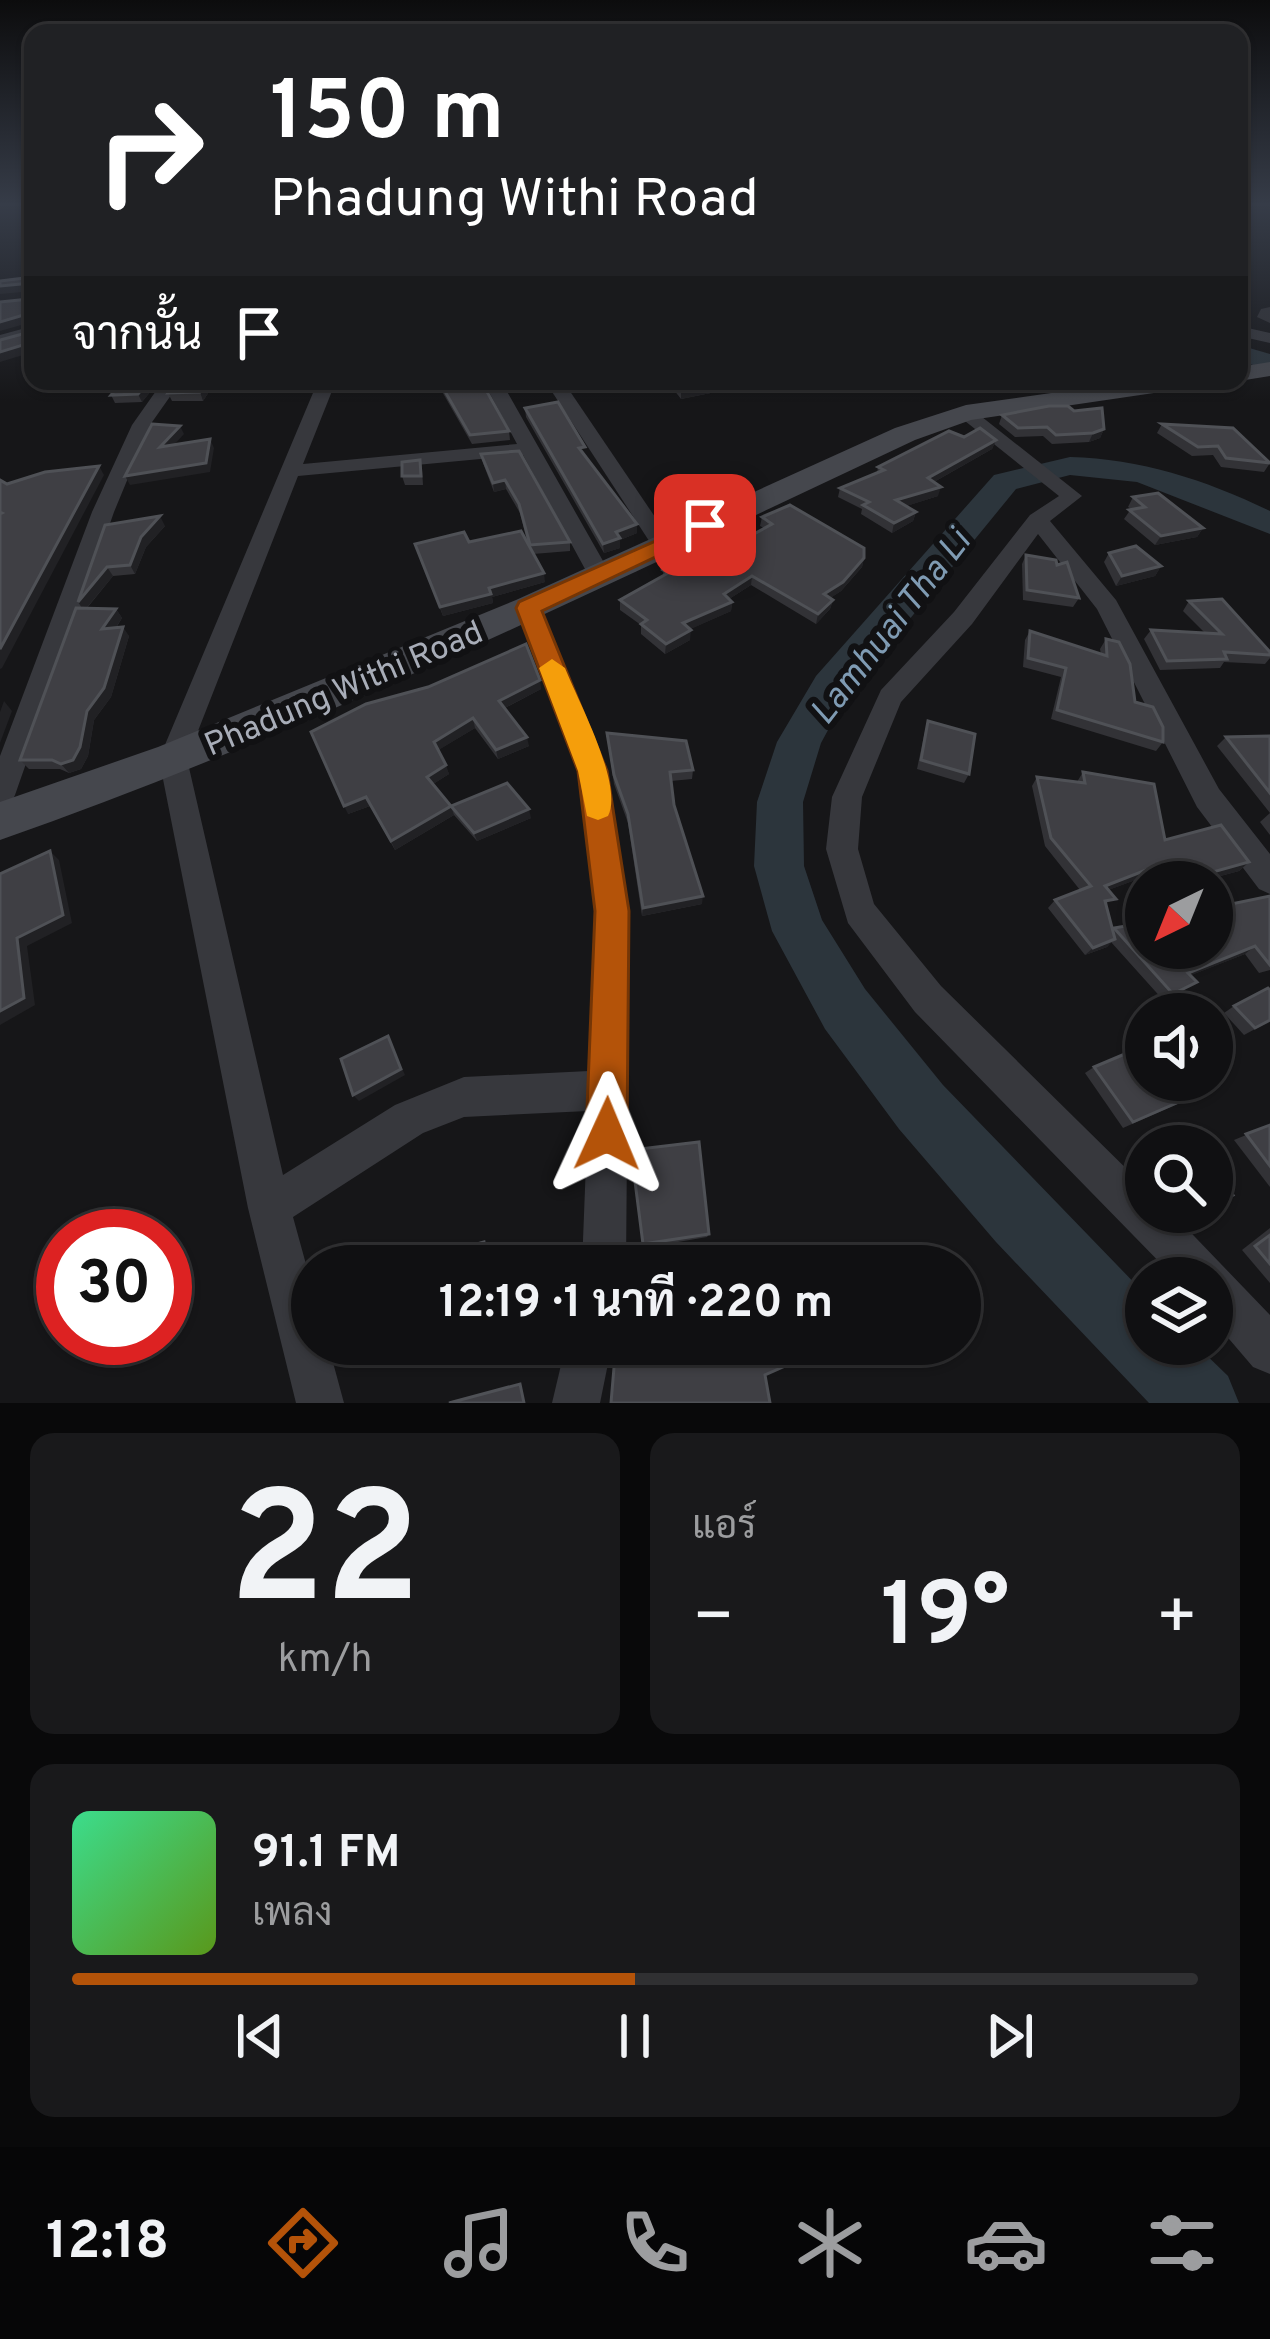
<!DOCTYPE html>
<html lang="th">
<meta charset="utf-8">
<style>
body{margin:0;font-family:Overpass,Sarabun,sans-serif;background:#19191b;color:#f1f3f6;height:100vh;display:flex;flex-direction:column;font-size:45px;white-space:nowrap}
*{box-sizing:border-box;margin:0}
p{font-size:39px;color:#9c9d9f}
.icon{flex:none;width:66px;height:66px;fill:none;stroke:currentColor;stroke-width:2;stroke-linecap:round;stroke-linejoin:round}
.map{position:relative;height:1403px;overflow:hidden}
.panel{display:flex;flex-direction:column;gap:30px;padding:30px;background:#09090a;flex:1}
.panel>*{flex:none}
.hud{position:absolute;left:24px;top:24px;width:1224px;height:366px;border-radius:24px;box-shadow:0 3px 9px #0004,0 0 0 3px #303032;background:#202124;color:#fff;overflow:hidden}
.needle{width:78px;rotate:223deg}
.buttons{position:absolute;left:1125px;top:861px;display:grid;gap:24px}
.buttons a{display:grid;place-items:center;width:108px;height:108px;border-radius:50%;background:#101012;box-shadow:0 3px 9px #0004,0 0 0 3px #303032;font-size:60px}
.speed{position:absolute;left:36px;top:1209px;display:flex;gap:24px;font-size:60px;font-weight:700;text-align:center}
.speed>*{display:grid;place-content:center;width:156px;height:156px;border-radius:50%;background:#101012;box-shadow:0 3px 9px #0004,0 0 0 3px #303032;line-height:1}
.speed .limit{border:18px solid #d22;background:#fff;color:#111}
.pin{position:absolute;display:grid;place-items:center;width:102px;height:102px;color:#fff;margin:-51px;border-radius:24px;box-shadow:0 6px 18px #0006}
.me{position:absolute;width:132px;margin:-66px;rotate:1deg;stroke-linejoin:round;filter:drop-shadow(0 0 9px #0008)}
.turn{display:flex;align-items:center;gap:42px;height:252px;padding:0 48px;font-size:54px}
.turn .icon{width:156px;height:156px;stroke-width:2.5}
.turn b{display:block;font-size:84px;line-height:102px}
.then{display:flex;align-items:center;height:114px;padding:0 48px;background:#0003;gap:24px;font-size:45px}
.big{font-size:90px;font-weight:700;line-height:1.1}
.panel .widget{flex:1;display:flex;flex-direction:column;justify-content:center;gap:18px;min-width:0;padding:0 42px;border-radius:24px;background:#19191b}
.panel .dial{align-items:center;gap:0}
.dial b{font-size:156px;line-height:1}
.song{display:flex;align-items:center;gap:36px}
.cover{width:144px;height:144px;border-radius:18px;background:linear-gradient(135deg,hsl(150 70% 55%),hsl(90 70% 35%))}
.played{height:12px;border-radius:6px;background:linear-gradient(90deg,#b45309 50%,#303032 50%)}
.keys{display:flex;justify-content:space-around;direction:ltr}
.heat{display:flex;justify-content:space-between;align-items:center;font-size:66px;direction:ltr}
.panel .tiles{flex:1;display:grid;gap:30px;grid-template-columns:1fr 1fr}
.widget:last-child{grid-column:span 2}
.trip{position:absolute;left:291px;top:1245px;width:690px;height:120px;border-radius:60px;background:#101012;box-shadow:0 3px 9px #0004,0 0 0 3px #303032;font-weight:700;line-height:120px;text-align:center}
.menu{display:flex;height:192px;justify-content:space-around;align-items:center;background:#060607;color:#9c9d9f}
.menu .icon{width:84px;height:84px}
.menu .current{color:#b45309}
.menu b{font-size:54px;color:#f1f3f6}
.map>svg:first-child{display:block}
</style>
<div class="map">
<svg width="1270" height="1403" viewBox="0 0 1270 1403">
<rect width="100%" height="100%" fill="#161618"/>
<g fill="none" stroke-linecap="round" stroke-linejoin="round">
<g fill="#2c353c" fill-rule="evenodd">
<polygon points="1239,345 1270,354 1270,370 1239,361"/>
<path d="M1070 457C1141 459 1206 480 1270 511V534L1137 482 1070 475 1016 489 846 697 821 743 803 802 804 866 822 920 865 989 943 1085 1146 1295V1344H1195L1228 1376 1239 1403H1149L996 1242 899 1129 825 1029 772 931 754 866 757 802 777 742 816 676 994 475Z"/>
</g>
<g fill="#37383d" fill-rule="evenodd">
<polygon points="33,326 33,336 0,345 0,335"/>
<polygon points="1239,326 1270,333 1270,343 1239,336"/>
<polygon points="163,381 181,381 150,425 114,512 15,795 11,804 0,807 0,756 92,512 132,425"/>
<polygon points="318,381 336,381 303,464 517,444 483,381 501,381 611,575 599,582 591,580 523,455 298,476 187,759 283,1175 395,1105 464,1077 589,1071 595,911 577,771 516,608 519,602 528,600 540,608 607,771 629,911 626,1266 582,1266 588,1111 464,1117 423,1133 293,1217 312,1286 312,1344 328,1344 344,1403 296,1403 248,1208 159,759"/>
<polygon points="545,381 563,381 674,545 671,550 655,550"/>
<polygon points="960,409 972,409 1082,496 1050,521 1116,600 1219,789 1270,854 1270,894 1259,889 1197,807 1097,609 1038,534 972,624 901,702 862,797 858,849 874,904 941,986 1146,1188 1146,1212 1171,1212 1270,1315 1270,1374 1253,1367 1212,1319 1212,1278 1175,1278 915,1012 848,923 826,849 832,797 881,690 954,612 1030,515 1059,496 960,417"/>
<polygon points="566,1344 612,1344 600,1403 552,1403"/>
</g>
<g fill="#45474d" fill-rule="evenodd">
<polygon points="1270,362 1270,376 1239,381 1238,381 1239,367"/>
<path d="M1136 381H1200L1188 388 971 420 915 440C614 581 314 730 0 840V802L158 747 516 600 895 428 966 405Z"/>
</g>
</g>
<g fill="#323236">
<polygon points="1270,307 1270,323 1257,317 1261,309"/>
<polygon points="123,381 159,381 142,402 115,403 111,395"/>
<polygon points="216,381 203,401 172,401 168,393"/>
<polygon points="436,381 481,381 509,431 510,440 472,444"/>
<polygon points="667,381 770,381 681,399"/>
<polygon points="525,408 586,456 637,533 620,540 620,548 604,553 526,417"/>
<polygon points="1074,411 1104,429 1100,438 1089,442 1052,444 1043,436 1015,437 999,424 1002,415"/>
<polygon points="1162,424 1270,463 1264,472 1221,467 1213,455 1192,456 1157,433"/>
<polygon points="964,437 996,440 992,449 934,482 938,496 906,506 916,512 913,521 892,533 861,514 862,509 838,497 840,488 877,473 878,467"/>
<polygon points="481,454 570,542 570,551 533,554 545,582 492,597 493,603 443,616 415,544 469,542 528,545 520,513 506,489 494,492 483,463"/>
<polygon points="422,469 423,485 405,485 402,476"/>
<polygon points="1133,497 1203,528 1197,537 1155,545 1124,519 1131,509 1128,507"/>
<polygon points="762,517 864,558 862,567 841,591 830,598 833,600 830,609 816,624 751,585 729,599 732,602 731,611 690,629 690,640 665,654 641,634 641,625 620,610 620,600 663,576 663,570 705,561 764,528 760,526"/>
<polygon points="105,525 165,526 146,547 135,574 113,576 87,608 116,609 122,618 116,628 129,636 111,697 94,720 88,756 81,769 69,773 60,769 29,769 20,760 82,608"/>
<polygon points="1109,553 1161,566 1155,576 1116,586 1104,562"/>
<polygon points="1026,555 1057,565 1079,598 1073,607 1023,600 1022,564"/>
<polygon points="1189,601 1270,652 1270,658 1265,664 1224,662 1220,668 1160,670 1144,639 1151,630 1205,633 1183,611"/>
<polygon points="1030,631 1101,654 1100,649 1106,639 1135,702 1163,742 1156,751 1051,719 1061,677 1023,667 1025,640"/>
<polygon points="541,689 505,708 529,746 498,759 475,728 438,750 449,774 433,784 451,806 531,818 477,841 454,815 395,850 370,806 348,814 366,704"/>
<polygon points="928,721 969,774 964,783 917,769 925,731"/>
<polygon points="607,733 693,770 692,779 671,781 674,805 702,904 642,916 628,823 614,784"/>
<polygon points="1270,736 1270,835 1260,822 1270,813 1217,746 1226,737"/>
<polygon points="1083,772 1165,840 1249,862 1239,871 1198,882 1146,882 1146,889 1138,879 1108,890 1107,907 1113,930 1114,928 1146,948 1270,896 1270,970 1259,973 1245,954 1191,975 1197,982 1164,1001 1111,942 1107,947 1085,955 1048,908 1055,900 1080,890 1045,846 1032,786 1037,777 1077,782"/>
<polygon points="1234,1006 1270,1021 1244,1035 1224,1013"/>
<polygon points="1094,1067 1202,1093 1123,1128 1085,1073"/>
<polygon points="1270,1125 1270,1187 1234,1140"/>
<polygon points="631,1150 709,1234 707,1237 643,1248"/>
<polygon points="1270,1228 1270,1283 1242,1250"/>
</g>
<g fill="#212124">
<polygon points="32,283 33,291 0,294 0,286"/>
<polygon points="27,314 32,322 0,331 0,322"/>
<polygon points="33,342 33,352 0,362 0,352"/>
<polygon points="149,381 159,381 142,402 138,394"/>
<polygon points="207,381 216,381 203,401 200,392"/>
<polygon points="729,381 770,381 681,399 681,391"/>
<polygon points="180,426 184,434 164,456 160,447"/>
<polygon points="1104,429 1100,438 1089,442 1093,433"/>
<polygon points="210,439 214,448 210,472 130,485 125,476"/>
<polygon points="996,440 992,449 925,487 928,478"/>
<polygon points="99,466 104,475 2,668 0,669 0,649"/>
<polygon points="505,480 506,489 494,492 493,483"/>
<polygon points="941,487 938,496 894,510 896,500"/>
<polygon points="916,512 913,521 892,533 894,523"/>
<polygon points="160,516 165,526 146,547 135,574 130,565 141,537"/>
<polygon points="637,524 637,533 620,540 620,548 604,553 603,544 616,532"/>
<polygon points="1203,528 1197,537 1155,545 1161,536"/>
<polygon points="864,558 862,567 841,591 822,604 824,594"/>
<polygon points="1161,566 1155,576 1116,586 1122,576"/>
<polygon points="107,567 113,576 84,611 78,602"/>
<polygon points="544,573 545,582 492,597 493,603 443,616 440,607 489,588"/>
<polygon points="752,576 751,585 723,603 724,594"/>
<polygon points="833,600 830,609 816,624 818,614"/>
<polygon points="732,602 731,611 682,633 683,623"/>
<polygon points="116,609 122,618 108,639 102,629"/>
<polygon points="123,627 129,636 111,697 94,720 88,756 81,769 69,773 61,764"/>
<polygon points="691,630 690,640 665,654 666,644"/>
<polygon points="540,680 541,689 501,710 499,701"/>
<polygon points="4,701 12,711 0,743 0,712"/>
<polygon points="473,718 475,728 437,751 434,742"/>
<polygon points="527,737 529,746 498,759 496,750"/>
<polygon points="446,765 449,774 430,786 427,777"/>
<polygon points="366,797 370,806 348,814 344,806"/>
<polygon points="451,806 454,815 395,850 391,841"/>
<polygon points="529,809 531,818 477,841 474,833"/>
<polygon points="50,851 59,860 72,923 27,946 35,1005 0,1025 0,1011 17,938"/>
<polygon points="1249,862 1239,871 1198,882 1177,882"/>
<polygon points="1146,870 1138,879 1098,894 1105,886"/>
<polygon points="703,896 702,904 642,916 643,908"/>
<polygon points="1115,939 1107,947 1085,955 1093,948"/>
<polygon points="1255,946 1245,954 1179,980 1188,973"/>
<polygon points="388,1036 405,1075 359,1101 353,1095"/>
</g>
<g fill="#3f3f44" stroke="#4f5156" stroke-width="3">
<polygon points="33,277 33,318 27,314 0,322 0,302 29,299 32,283 0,286 0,281"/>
<polygon points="33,318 33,342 0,352 0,340 30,332"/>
<polygon points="123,381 149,381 138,394 111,395"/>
<polygon points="176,381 207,381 200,392 168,393"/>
<polygon points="439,381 481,381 509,431 470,435"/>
<polygon points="674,381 729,381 681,391"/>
<polygon points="558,402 585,447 579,448 637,524 616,532 620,538 603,544 525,408"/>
<polygon points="1049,406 1068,406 1074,411 1102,408 1104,429 1093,433 1056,435 1047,427 1018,428 1002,415"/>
<polygon points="152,424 180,426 160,447 210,439 206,463 125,476"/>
<polygon points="1162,424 1233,428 1270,463 1226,458 1218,446 1198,447"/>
<polygon points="980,428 996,440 928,478 941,487 896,500 916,512 894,523 863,505 869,502 840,488 884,470 878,467 949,431 964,437"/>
<polygon points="519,451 570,542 530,545 519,504 505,480 493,483 481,454"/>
<polygon points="420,460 421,476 402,476 402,462"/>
<polygon points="99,466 0,649 0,514 2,513 0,512 0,480 7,484 45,472"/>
<polygon points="1158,493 1203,528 1161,536 1129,510 1145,507 1133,497"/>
<polygon points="790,505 864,548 864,558 843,582 824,594 833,600 818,614 752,576 724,594 732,602 683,623 691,630 666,644 641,624 647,620 620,600 668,573 663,570 694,552 705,561 772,524 762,517"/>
<polygon points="160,516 141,537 130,565 107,567 78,602 105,525"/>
<polygon points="521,531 544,573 489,588 491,594 440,607 415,544 464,532 469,542"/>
<polygon points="1136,546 1161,566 1122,576 1109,553"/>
<polygon points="1026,555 1056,560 1057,565 1067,562 1079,598 1027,590"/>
<polygon points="1222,599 1270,652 1270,655 1224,652 1227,659 1167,661 1151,630 1222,634 1189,601"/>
<polygon points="76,608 116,609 102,629 123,627 104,688 87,711 80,747 73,760 61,764 52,760 20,760"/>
<polygon points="1030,631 1107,656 1106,639 1119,642 1130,664 1135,702 1153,707 1163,727 1163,742 1057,710 1066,668 1028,658"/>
<polygon points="526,644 540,680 499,701 527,737 496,750 473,718 434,742 446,765 427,777 451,806 391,841 366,797 344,806 311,732 366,704 428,687"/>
<polygon points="928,721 975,734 969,774 921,760"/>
<polygon points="607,733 686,741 693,770 670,772 674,805 703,896 643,908 628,814 614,775"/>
<polygon points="1270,736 1270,793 1226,737"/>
<polygon points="1083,772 1154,784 1165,840 1221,825 1249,862 1177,882 1155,882 1146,870 1105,886 1116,899 1105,901 1115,939 1093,948 1055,900 1091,886 1051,838 1037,777 1085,783"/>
<polygon points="507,783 529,809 474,833 451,806"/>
<polygon points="50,851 63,915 17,938 24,998 0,1011 0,874"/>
<polygon points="1270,896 1270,965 1255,946 1188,973 1197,982 1173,994 1114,928 1137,924 1146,934 1146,948 1212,948 1212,908"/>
<polygon points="1268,988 1270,990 1270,1020 1255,1028 1234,1006"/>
<polygon points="388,1036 401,1069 353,1095 341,1059"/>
<polygon points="1146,1045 1146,1080 1208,1080 1213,1087 1133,1122 1094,1067"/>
<polygon points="1270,1125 1270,1166 1246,1134"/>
<polygon points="1193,1139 1198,1146 1177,1146"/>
<polygon points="699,1142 709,1234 643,1244 631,1150"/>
<polygon points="1212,1165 1233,1195 1212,1204"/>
<polygon points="1270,1235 1270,1264 1255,1246"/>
<polygon points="484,1242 488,1266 419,1266 418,1261"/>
<polygon points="849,1252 855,1266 768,1266"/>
<polygon points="616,1344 835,1344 765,1375 770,1403 611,1403"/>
<polygon points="520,1384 524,1403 449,1403"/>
</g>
<linearGradient id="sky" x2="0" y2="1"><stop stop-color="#0c0c0d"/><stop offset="0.51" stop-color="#363c48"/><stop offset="1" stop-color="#363c48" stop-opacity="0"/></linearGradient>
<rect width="1270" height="401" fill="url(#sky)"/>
<polygon fill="#b45309" stroke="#753606" stroke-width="3" points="705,519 716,525 712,530 542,611 607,771 629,911 627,1134 621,1148 607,1154 592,1148 586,1134 595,911 578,771 516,608 519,602"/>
<path fill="#f59e0b" d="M552 659 565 668C578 701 624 785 608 816L598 820 587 816 578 771 539 668Z"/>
<g text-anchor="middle" stroke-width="12" stroke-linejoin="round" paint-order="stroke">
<g font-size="33" fill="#a8adb8" stroke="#111113">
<text transform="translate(343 687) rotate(-23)" y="12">Phadung Withi Road</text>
</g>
<g font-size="36" font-style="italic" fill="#7f9bb3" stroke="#111113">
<text transform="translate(889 626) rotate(-52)" y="13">Lamhuai Tha Li</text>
</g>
</g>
</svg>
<div class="buttons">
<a><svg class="needle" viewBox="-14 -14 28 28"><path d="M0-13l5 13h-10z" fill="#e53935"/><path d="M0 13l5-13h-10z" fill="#9c9d9f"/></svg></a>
<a><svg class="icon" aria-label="sound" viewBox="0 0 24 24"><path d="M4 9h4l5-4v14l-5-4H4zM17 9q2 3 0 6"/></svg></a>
<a><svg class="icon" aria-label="search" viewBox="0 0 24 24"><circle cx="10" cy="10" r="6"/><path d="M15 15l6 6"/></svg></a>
<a><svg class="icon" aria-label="layers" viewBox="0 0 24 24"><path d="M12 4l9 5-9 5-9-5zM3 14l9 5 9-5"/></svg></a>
</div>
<div class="speed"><div class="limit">30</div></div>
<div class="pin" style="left:705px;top:525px;background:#d93025"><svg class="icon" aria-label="arrive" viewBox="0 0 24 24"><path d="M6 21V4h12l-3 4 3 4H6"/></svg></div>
<svg class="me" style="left:607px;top:1134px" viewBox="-20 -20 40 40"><path d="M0-17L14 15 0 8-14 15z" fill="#b45309" stroke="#fff" stroke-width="4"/></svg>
<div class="trip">12:19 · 1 นาที · 220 m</div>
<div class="hud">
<div class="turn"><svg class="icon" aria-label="right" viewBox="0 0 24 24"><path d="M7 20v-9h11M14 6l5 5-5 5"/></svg><div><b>150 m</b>Phadung Withi Road</div></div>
<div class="then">จากนั้น<svg class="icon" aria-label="arrive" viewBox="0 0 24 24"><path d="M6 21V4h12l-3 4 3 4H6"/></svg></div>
</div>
</div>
<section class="panel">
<div class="tiles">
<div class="widget dial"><b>22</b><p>km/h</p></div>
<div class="widget"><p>แอร์</p>
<div class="heat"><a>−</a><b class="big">19°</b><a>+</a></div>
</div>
<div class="widget">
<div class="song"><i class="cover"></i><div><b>91.1 FM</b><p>เพลง</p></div></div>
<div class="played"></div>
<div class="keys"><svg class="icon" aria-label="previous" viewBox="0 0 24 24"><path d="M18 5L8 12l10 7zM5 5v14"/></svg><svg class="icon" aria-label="pause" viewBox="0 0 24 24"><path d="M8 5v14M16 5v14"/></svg><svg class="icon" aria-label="next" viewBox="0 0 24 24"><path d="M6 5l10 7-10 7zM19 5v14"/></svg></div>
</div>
</div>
</section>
<nav class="menu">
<b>12:18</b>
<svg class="icon current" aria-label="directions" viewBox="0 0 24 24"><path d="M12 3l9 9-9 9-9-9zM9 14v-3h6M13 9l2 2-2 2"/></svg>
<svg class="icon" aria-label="music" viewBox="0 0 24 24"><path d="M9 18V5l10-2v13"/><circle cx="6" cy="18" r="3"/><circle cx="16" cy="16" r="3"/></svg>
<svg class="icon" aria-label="phone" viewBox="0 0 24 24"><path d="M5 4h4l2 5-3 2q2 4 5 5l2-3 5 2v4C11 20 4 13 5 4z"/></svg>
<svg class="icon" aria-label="climate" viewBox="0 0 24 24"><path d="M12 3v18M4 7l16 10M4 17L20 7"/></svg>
<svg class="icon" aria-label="car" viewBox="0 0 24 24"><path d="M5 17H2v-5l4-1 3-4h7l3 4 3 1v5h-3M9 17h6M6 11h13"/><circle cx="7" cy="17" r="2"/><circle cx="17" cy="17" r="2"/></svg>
<svg class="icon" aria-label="filters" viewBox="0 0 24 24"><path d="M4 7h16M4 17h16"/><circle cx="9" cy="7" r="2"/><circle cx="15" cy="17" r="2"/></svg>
</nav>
